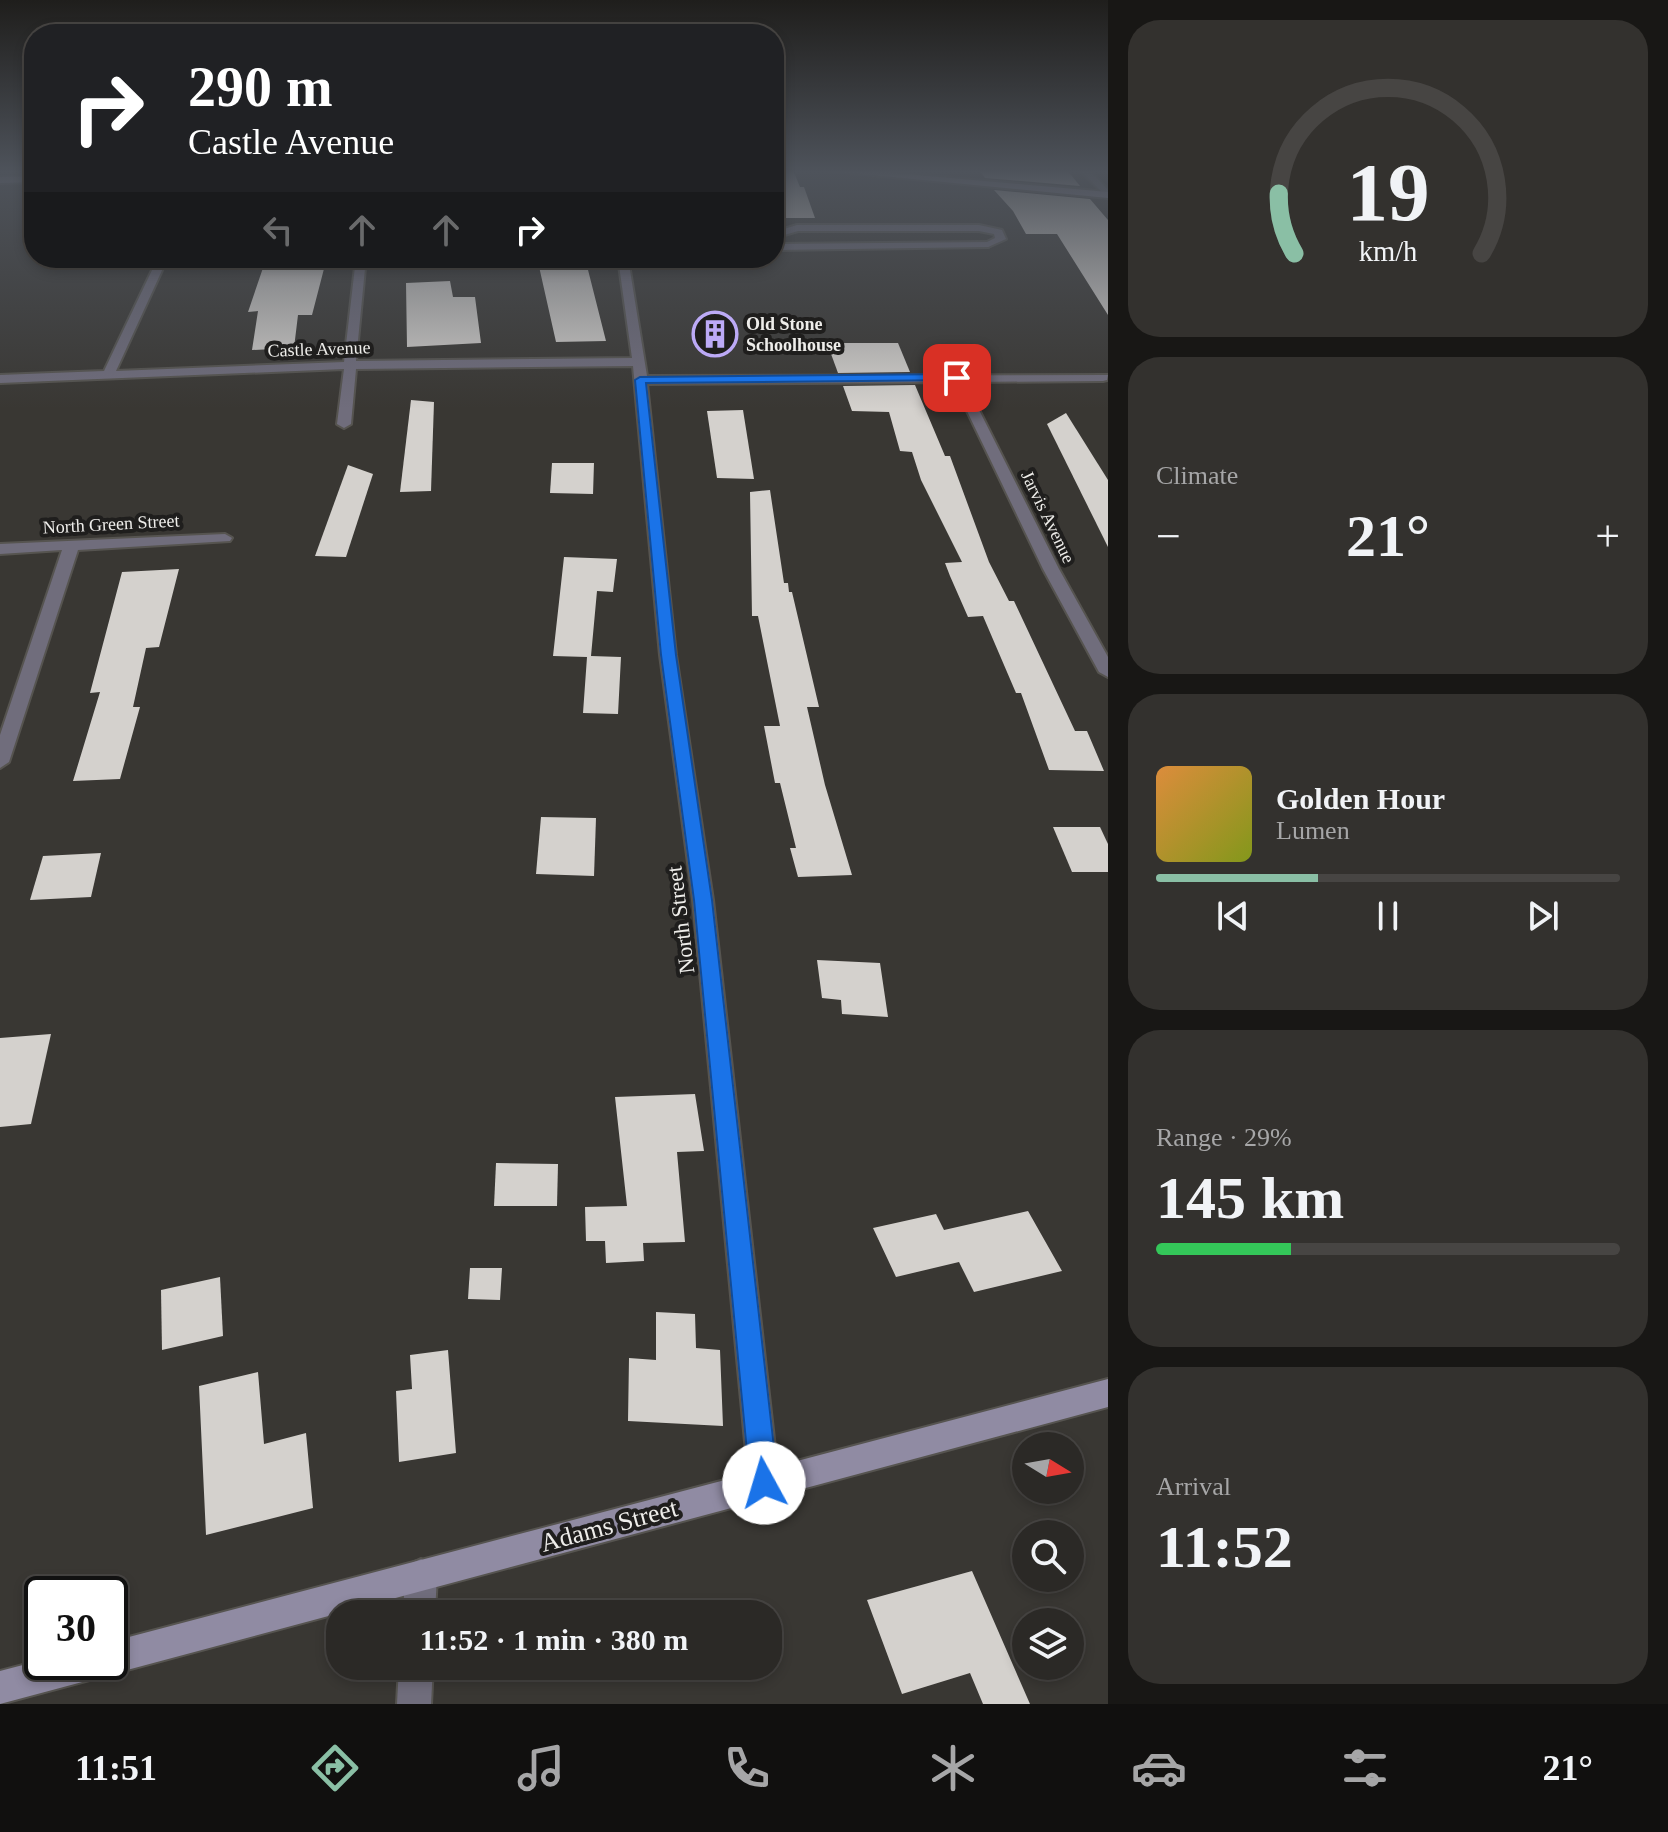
<!DOCTYPE html>
<meta charset="utf-8">
<style>
body{margin:0;font-family:"Times New Roman",serif;background:#33312e;color:#f1f3f6;height:100vh;display:flex;flex-direction:column;font-size:30px;white-space:nowrap}
*{box-sizing:border-box;margin:0}
p{font-size:26px;color:#a6a6a7}
.icon{flex:none;width:44px;height:44px;fill:none;stroke:currentColor;stroke-width:2;stroke-linecap:round;stroke-linejoin:round}
.map{position:relative;flex:1;overflow:hidden}
.sheet{display:flex;flex-direction:column;gap:20px;padding:20px;background:#181715;width:560px}
.sheet>*{flex:none}
.hud{position:absolute;left:24px;top:24px;width:760px;height:244px;border-radius:32px;box-shadow:0 4px 12px #0003,0 0 0 2px #474543;background:#202124;color:#fff;overflow:hidden}
.needle{width:52px;rotate:101deg}
.fabs{position:absolute;left:1012px;top:1432px;display:grid;gap:16px}
.fabs a{display:grid;place-items:center;width:72px;height:72px;border-radius:50%;background:#2b2926;box-shadow:0 4px 12px #0003,0 0 0 2px #474543;font-size:40px}
.speed{position:absolute;left:24px;top:1576px;display:flex;gap:16px;font-size:40px;font-weight:700;text-align:center}
.speed>*{display:grid;place-content:center;width:104px;height:104px;border-radius:50%;background:#2b2926;box-shadow:0 4px 12px #0003,0 0 0 2px #474543;line-height:1}
.speed .limit{border:4px solid #111;border-radius:12px;background:#fff;color:#111}
.pin{position:absolute;display:grid;place-items:center;width:68px;height:68px;color:#fff;margin:-34px;border-radius:16px;box-shadow:0 4px 12px #0006}
.me{position:absolute;width:88px;margin:-44px;rotate:354deg;stroke-linejoin:round;filter:drop-shadow(0 0 6px #0008)}
.turn{display:flex;align-items:center;gap:28px;height:168px;padding:0 32px;font-size:36px}
.turn .icon{width:104px;height:104px;stroke-width:2.5}
.turn b{display:block;font-size:56px;line-height:68px}
.lanes{display:flex;align-items:center;height:76px;padding:0 32px;background:#0003;justify-content:center;gap:40px;direction:ltr}
.lanes .off{opacity:.35}
.big{font-size:60px;font-weight:600;line-height:1.1}
.sheet .tile{flex:1;display:flex;flex-direction:column;justify-content:center;gap:12px;min-width:0;padding:0 28px;border-radius:32px;background:#33312e}
.sheet .dial{align-items:center;gap:0}
.dial svg{height:208px;overflow:visible;fill:none;stroke:#474543;stroke-width:7;stroke-linecap:round;text-anchor:middle}
.dial text{fill:#f1f3f6;stroke:none}
.song{display:flex;align-items:center;gap:24px}
.cover{width:96px;height:96px;border-radius:12px;background:linear-gradient(135deg,hsl(30 70% 55%),hsl(70 70% 35%))}
.played{height:8px;border-radius:4px;background:linear-gradient(90deg,#8abfa5 35%,#474543 35%)}
.keys{display:flex;justify-content:space-around;direction:ltr}
.heat{display:flex;justify-content:space-between;align-items:center;font-size:44px;direction:ltr}
.charge{height:12px;border-radius:6px;background:linear-gradient(90deg,#34c759 29%,#474543 0)}
.trip{position:absolute;left:326px;top:1600px;width:456px;height:80px;border-radius:32px;background:#2b2926;box-shadow:0 4px 12px #0003,0 0 0 2px #474543;font-weight:600;line-height:80px;text-align:center}
.tab-bar{display:flex;height:128px;justify-content:space-around;align-items:center;background:#11100f;color:#a6a6a7}
.tab-bar .icon{width:56px;height:56px}
.tab-bar .current{color:#8abfa5}
.tab-bar b{font-size:36px;color:#f1f3f6}
main{display:flex;flex:1;min-height:0}
.map>svg:first-child{display:block}
</style>
<main>
<div class="map">
<svg width="1108" height="1704" viewBox="0 0 1108 1704">
<rect width="100%" height="100%" fill="#393733"/>
<g fill="#d4d1cd">
<polygon points="774,170 793,170 800,187 804,187 815,218 774,218"/>
<polygon points="979,170 1067,170 1080,186 985,178"/>
<polygon points="994,190 1090,199 1108,220 1108,315 1057,234 1026,234 1013,211"/>
<polygon points="551,258 585,258 606,341 556,342 538,262 552,262"/>
<polygon points="326,261 312,315 298,315 294,348 252,350 258,311 248,312 265,262"/>
<polygon points="450,281 453,297 475,297 481,343 407,347 406,283"/>
<polygon points="827,343 898,343 910,372 838,373"/>
<polygon points="915,385 945,456 950,456 989,562 1009,601 1014,601 1075,731 1087,731 1104,771 1049,770 1021,693 1016,693 983,616 968,617 950,576 945,563 962,562 921,480 912,452 900,451 889,412 852,411 843,386"/>
<polygon points="411,400 434,402 431,491 400,492"/>
<polygon points="743,410 754,479 717,478 707,411"/>
<polygon points="1066,413 1108,480 1108,547 1047,424"/>
<polygon points="552,463 594,463 593,494 550,493"/>
<polygon points="348,465 373,474 346,557 315,556"/>
<polygon points="770,490 784,583 788,583 789,592 792,592 819,707 807,707 825,785 852,875 798,877 790,848 796,848 780,783 775,783 764,726 780,726 758,616 752,616 750,492"/>
<polygon points="564,557 617,559 613,592 597,591 591,656 621,657 618,714 583,713 587,657 553,656"/>
<polygon points="179,569 159,647 146,648 133,707 140,707 120,779 73,781 100,692 90,693 122,572"/>
<polygon points="541,817 596,818 594,876 536,874"/>
<polygon points="1053,827 1100,827 1108,844 1108,872 1072,872"/>
<polygon points="101,853 91,897 30,900 43,856"/>
<polygon points="817,960 880,963 888,1017 842,1014 841,1000 822,998"/>
<polygon points="51,1034 31,1124 0,1127 0,1038"/>
<polygon points="695,1094 704,1151 677,1152 685,1242 643,1243 644,1261 606,1263 605,1241 586,1241 585,1207 627,1206 615,1097"/>
<polygon points="496,1163 558,1164 557,1206 494,1206"/>
<polygon points="1028,1211 1062,1271 974,1292 959,1262 896,1277 873,1228 936,1214 944,1230"/>
<polygon points="470,1268 502,1268 500,1300 468,1299"/>
<polygon points="220,1277 223,1336 162,1350 161,1290"/>
<polygon points="656,1312 695,1314 696,1348 720,1350 723,1426 628,1421 629,1358 656,1360"/>
<polygon points="448,1350 456,1453 399,1462 396,1391 412,1389 410,1355"/>
<polygon points="258,1372 264,1444 306,1433 313,1508 206,1535 199,1386"/>
<polygon points="972,1571 1030,1704 983,1704 970,1673 902,1694 867,1600"/>
</g>
<g fill="none" stroke-linecap="round" stroke-linejoin="round">
<g stroke="#565450" stroke-width="4">
<polygon id="service" points="797,225 979,225 1002,230 1006,239 988,247 983,244 995,238 994,234 979,231 798,231 774,238 774,232"/>
</g>
<g stroke="#565450" stroke-width="4">
<g id="minor">
<polygon points="1080,170 1089,170 1108,190 1108,198"/>
<polygon points="992,242 993,244 988,247 774,250 774,244"/>
<polygon points="356,258 366,258 356,361 632,358 618,258 628,258 647,376 1108,375 1107,380 1103,381 965,382 1059,569 1108,657 1108,677 1099,672 1043,569 953,382 647,384 676,655 713,900 779,1483 775,1494 764,1498 753,1494 749,1483 693,900 660,655 633,366 356,369 351,424 344,428 337,424 344,369 0,383 0,375 104,371 154,266 159,263 164,266 116,371 344,362"/>
<polygon points="225,534 232,538 230,541 78,550 9,762 0,768 0,735 62,550 0,554 0,544"/>
<polygon points="421,1559 432,1564 437,1575 435,1614 403,1614 405,1575 410,1564"/>
<polygon points="399,1666 433,1666 431,1704 397,1704"/>
</g>
</g>
<g stroke="#565450" stroke-width="4">
<g id="secondary">
<polygon points="821,170 860,170 1108,192 1108,198"/>
<polygon points="34,176 34,182 0,183 0,177"/>
<polygon points="1108,1379 1108,1407 0,1704 0,1671 42,1660 110,1662 110,1642"/>
</g>
</g>
<use href="#service" fill="#706d7c" fill-rule="evenodd"/>
<use href="#minor" fill="#706d7c" fill-rule="evenodd"/>
<use href="#secondary" fill="#908ba3" fill-rule="evenodd"/>
</g>
<linearGradient id="sky" x2="0" y2="1"><stop stop-color="#1f1e1c"/><stop offset="0.42" stop-color="#4e535b"/><stop offset="1" stop-color="#4e535b" stop-opacity="0"/></linearGradient>
<rect width="1108" height="409" fill="url(#sky)"/>
<polygon fill="#1a73e8" stroke="#114b97" stroke-width="2" points="957,374 963,378 961,380 646,383 676,655 712,900 778,1483 774,1493 764,1497 754,1493 750,1483 694,900 661,655 635,380 640,377"/>
<defs>
<g id="building-ring" transform="scale(2.3)"><circle r="9.5" fill="#1f1e1d" stroke="#bcaaf6" stroke-width="1.5"/><path d="M-4-6H4V6H1V3H-1V6H-4ZM-2.5-4.3h1.7v1.8h-1.7ZM.8-4.3h1.7v1.8H.8ZM-2.5-1h1.7V.8h-1.7ZM.8-1h1.7V.8H.8Z" fill="#bcaaf6"/></g>
</defs>
<g fill-rule="evenodd">
<use href="#building-ring" x="715" y="334"/>
</g>
<g text-anchor="middle" stroke-width="8" stroke-linejoin="round" paint-order="stroke">
<g font-size="18" font-weight="bold" fill="#eeedea" stroke="#1f1e1d" text-anchor="start">
<text x="746" y="330">Old Stone<tspan x="746" dy="21">Schoolhouse</tspan></text>
</g>
<g font-size="18" fill="#eeedea" stroke="#1f1e1d">
<text transform="translate(319 349) rotate(-2)" y="6">Castle Avenue</text>
<text transform="translate(1048 517) rotate(64)" y="6">Jarvis Avenue</text>
<text transform="translate(111 524) rotate(-3)" y="6">North Green Street</text>
</g>
<g font-size="22" fill="#eeedea" stroke="#1f1e1d">
<text transform="translate(680 920) rotate(-97)" y="8">North Street</text>
</g>
<g font-size="26" fill="#eeedea" stroke="#1f1e1d">
<text transform="translate(609 1525) rotate(-15)" y="9">Adams Street</text>
</g>
</g>
</svg>
<div class="fabs">
<a><svg class="needle" viewBox="-14 -14 28 28"><path d="M0-13l5 13h-10z" fill="#e53935"/><path d="M0 13l5-13h-10z" fill="#a6a6a7"/></svg></a>
<a><svg class="icon" aria-label="search" viewBox="0 0 24 24"><circle cx="10" cy="10" r="6"/><path d="M15 15l6 6"/></svg></a>
<a><svg class="icon" aria-label="layers" viewBox="0 0 24 24"><path d="M12 4l9 5-9 5-9-5zM3 14l9 5 9-5"/></svg></a>
</div>
<div class="speed"><div class="limit">30</div></div>
<div class="pin" style="left:957px;top:378px;background:#d93025"><svg class="icon" aria-label="arrive" viewBox="0 0 24 24"><path d="M6 21V4h12l-3 4 3 4H6"/></svg></div>
<svg class="me" style="left:764px;top:1483px" viewBox="-20 -20 40 40"><circle r="19" fill="#fff"/><path d="M0-13L10 11 0 6-10 11z" fill="#1a73e8"/></svg>
<div class="trip">11:52 · 1 min · 380 m</div>
<div class="hud">
<div class="turn"><svg class="icon" aria-label="right" viewBox="0 0 24 24"><path d="M7 20v-9h11M14 6l5 5-5 5"/></svg><div><b>290 m</b>Castle Avenue</div></div>
<div class="lanes"><svg class="icon off" aria-label="left" viewBox="0 0 24 24"><path d="M17 20v-9H6M10 6l-5 5 5 5"/></svg><svg class="icon off" aria-label="ahead" viewBox="0 0 24 24"><path d="M12 20V5M6 11l6-6 6 6"/></svg><svg class="icon off" aria-label="ahead" viewBox="0 0 24 24"><path d="M12 20V5M6 11l6-6 6 6"/></svg><svg class="icon" aria-label="right" viewBox="0 0 24 24"><path d="M7 20v-9h11M14 6l5 5-5 5"/></svg></div>
</div>
</div>
<section class="sheet">
<div class="tile dial"><svg viewBox="0 0 100 80">
<path d="M14 69A42 42 0 1 1 86 69"/>
<path d="M14 69A42 42 0 0 1 8 46" stroke="#8abfa5"/>
<text x="50" y="56" font-size="32" font-weight="700">19</text>
<text x="50" y="72" font-size="11">km/h</text>
</svg></div>
<div class="tile"><p>Climate</p>
<div class="heat"><a>−</a><b class="big">21°</b><a>+</a></div>
</div>
<div class="tile">
<div class="song"><i class="cover"></i><div><b>Golden Hour</b><p>Lumen</p></div></div>
<div class="played"></div>
<div class="keys"><svg class="icon" aria-label="previous" viewBox="0 0 24 24"><path d="M18 5L8 12l10 7zM5 5v14"/></svg><svg class="icon" aria-label="pause" viewBox="0 0 24 24"><path d="M8 5v14M16 5v14"/></svg><svg class="icon" aria-label="next" viewBox="0 0 24 24"><path d="M6 5l10 7-10 7zM19 5v14"/></svg></div>
</div>
<div class="tile"><p>Range · 29%</p><b class="big">145 km</b><div class="charge"></div></div>
<div class="tile"><p>Arrival</p><b class="big">11:52</b></div>
</section>
</main>
<nav class="tab-bar">
<b>11:51</b>
<svg class="icon current" aria-label="directions" viewBox="0 0 24 24"><path d="M12 3l9 9-9 9-9-9zM9 14v-3h6M13 9l2 2-2 2"/></svg>
<svg class="icon" aria-label="music" viewBox="0 0 24 24"><path d="M9 18V5l10-2v13"/><circle cx="6" cy="18" r="3"/><circle cx="16" cy="16" r="3"/></svg>
<svg class="icon" aria-label="phone" viewBox="0 0 24 24"><path d="M5 4h4l2 5-3 2q2 4 5 5l2-3 5 2v4C11 20 4 13 5 4z"/></svg>
<svg class="icon" aria-label="climate" viewBox="0 0 24 24"><path d="M12 3v18M4 7l16 10M4 17L20 7"/></svg>
<svg class="icon" aria-label="car" viewBox="0 0 24 24"><path d="M5 17H2v-5l4-1 3-4h7l3 4 3 1v5h-3M9 17h6M6 11h13"/><circle cx="7" cy="17" r="2"/><circle cx="17" cy="17" r="2"/></svg>
<svg class="icon" aria-label="filters" viewBox="0 0 24 24"><path d="M4 7h16M4 17h16"/><circle cx="9" cy="7" r="2"/><circle cx="15" cy="17" r="2"/></svg>
<b>21°</b>
</nav>
